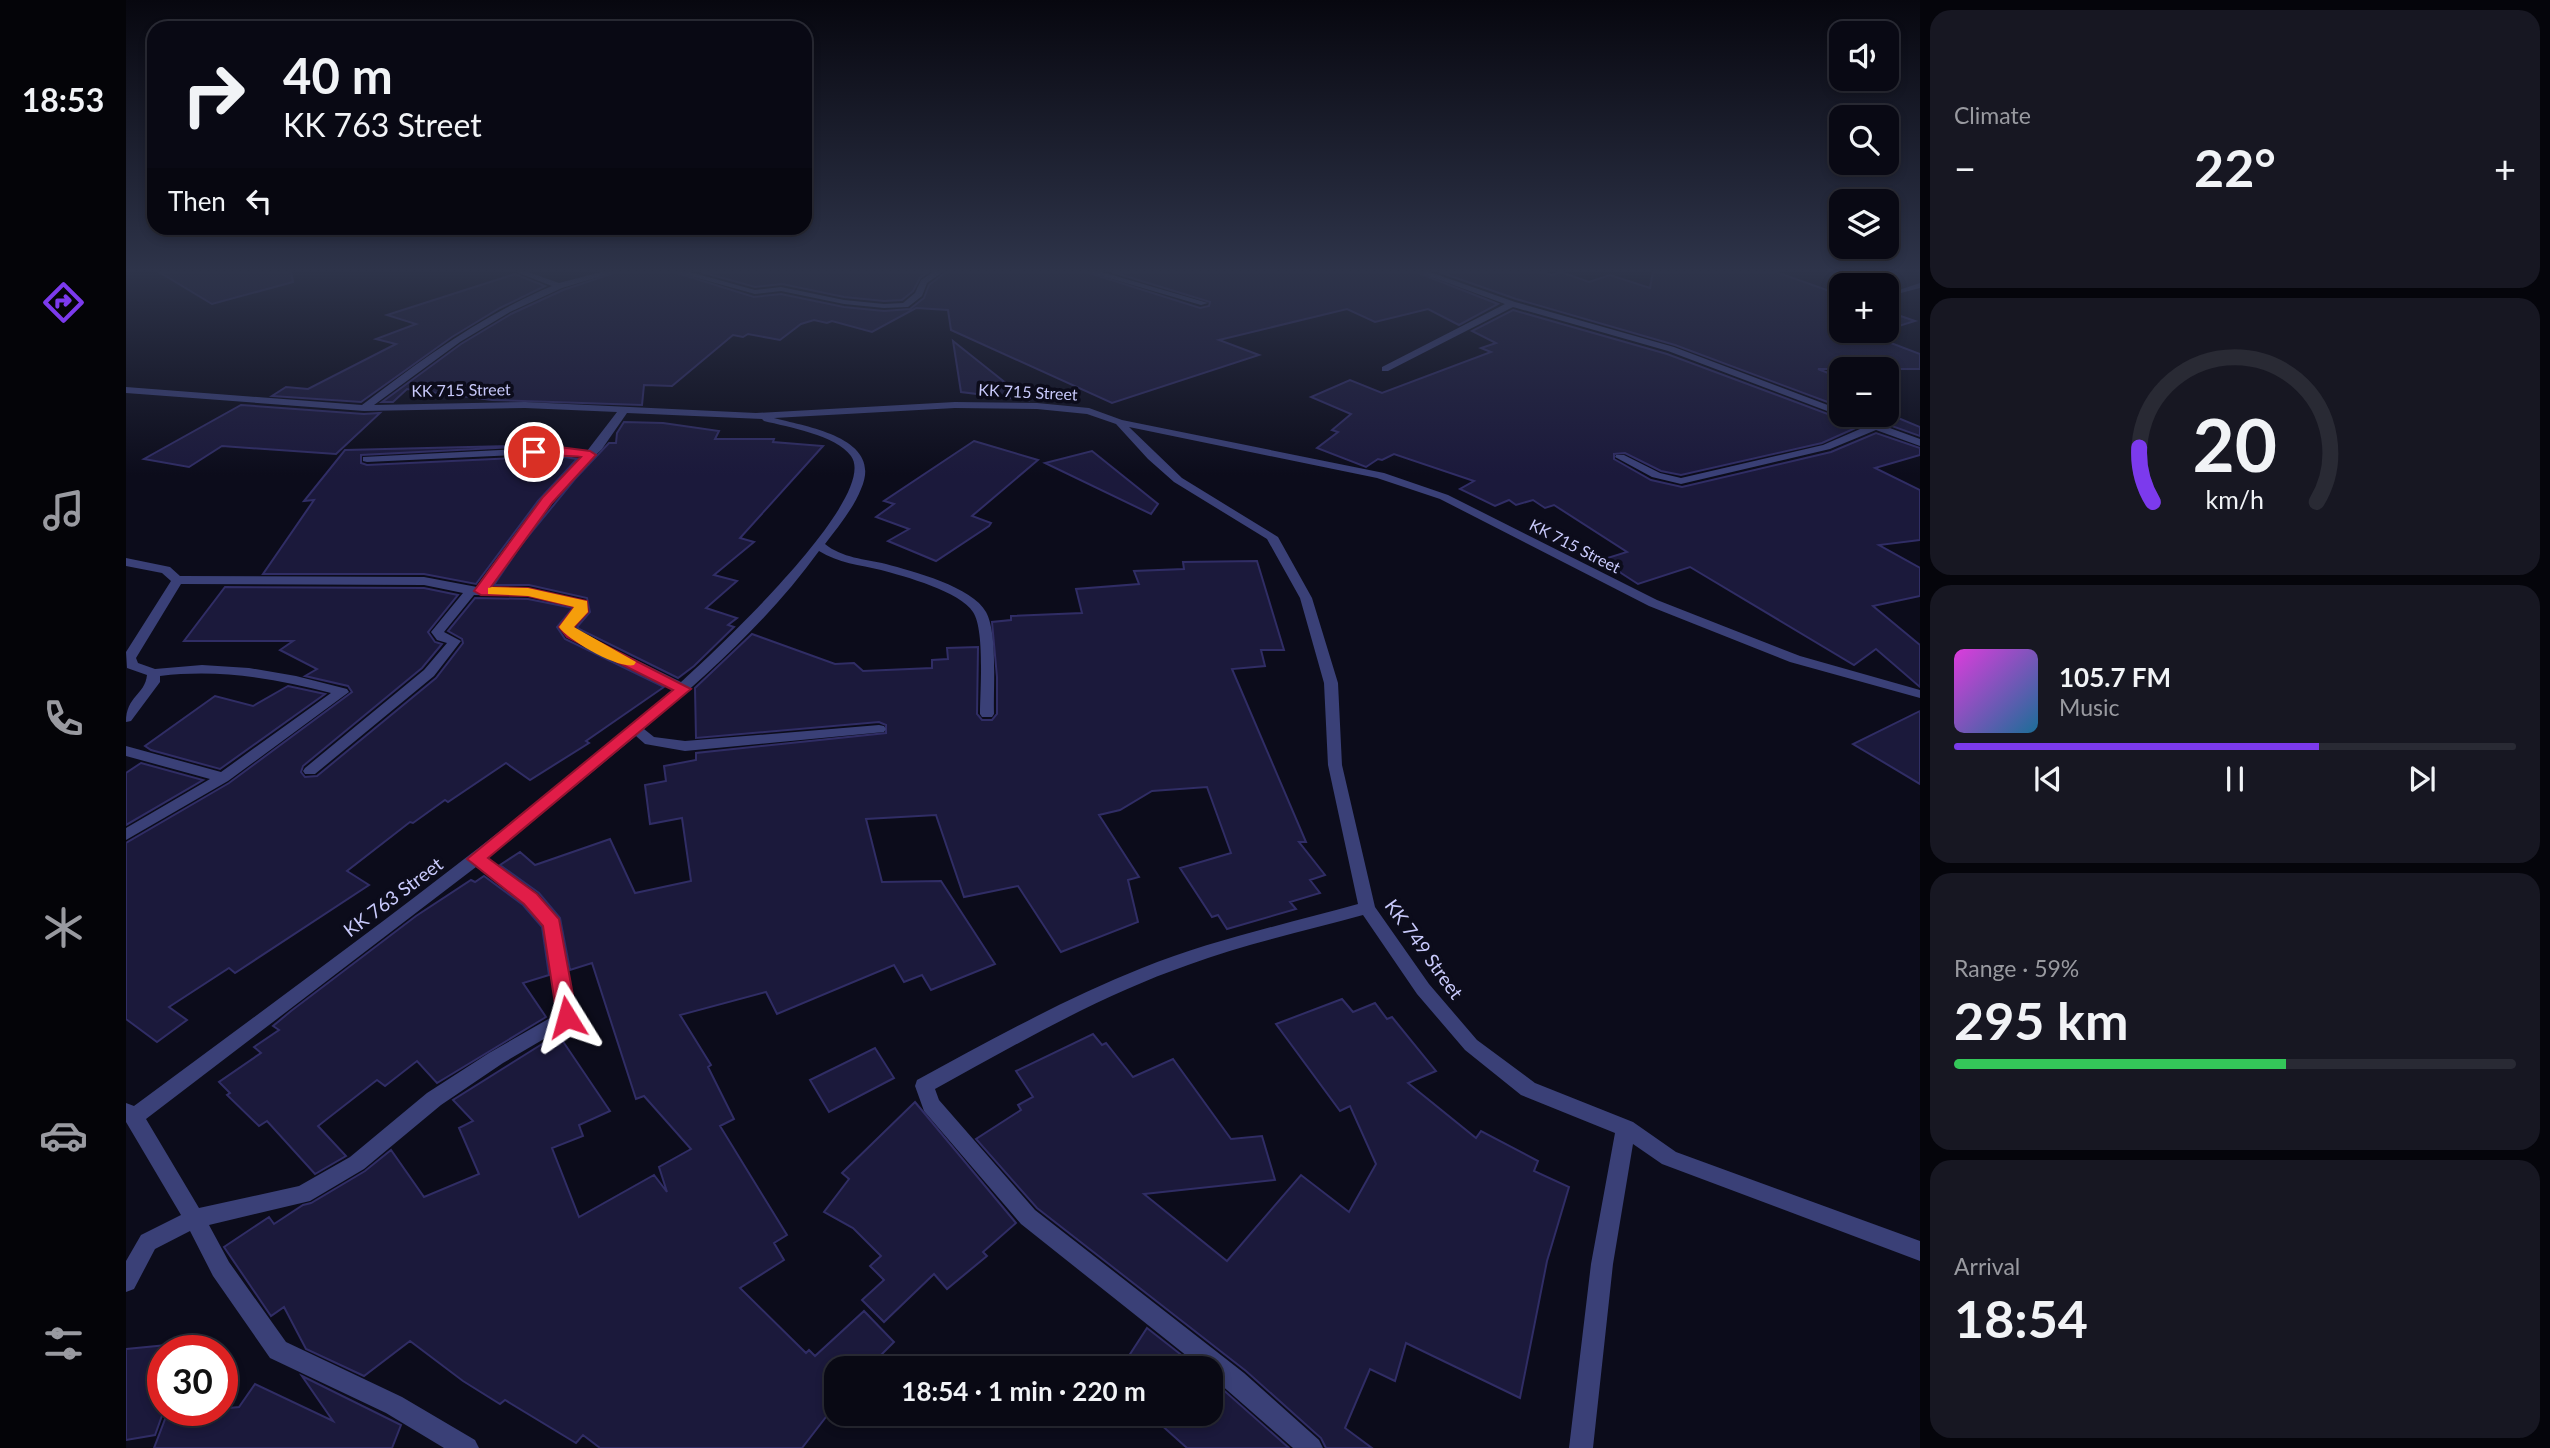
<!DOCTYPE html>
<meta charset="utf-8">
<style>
body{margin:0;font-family:Lato,sans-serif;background:#171722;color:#f1f3f6;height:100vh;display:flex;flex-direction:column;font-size:26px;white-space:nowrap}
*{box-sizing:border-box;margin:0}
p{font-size:23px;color:#999aa0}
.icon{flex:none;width:38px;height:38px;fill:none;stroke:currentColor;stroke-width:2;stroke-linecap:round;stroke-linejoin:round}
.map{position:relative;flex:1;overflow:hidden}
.sheet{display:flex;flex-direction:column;gap:10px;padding:10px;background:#05050b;width:630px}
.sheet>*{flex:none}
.hud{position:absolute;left:21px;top:21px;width:665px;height:214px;border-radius:21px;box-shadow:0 4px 10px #0003,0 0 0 2px #292a34;background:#090914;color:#f1f3f6;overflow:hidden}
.tools{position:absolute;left:1703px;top:21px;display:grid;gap:14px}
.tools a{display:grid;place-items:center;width:70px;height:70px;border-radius:14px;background:#090914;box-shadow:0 4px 10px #0003,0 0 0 2px #292a34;font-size:35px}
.speed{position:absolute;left:21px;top:1335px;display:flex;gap:14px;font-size:35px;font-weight:700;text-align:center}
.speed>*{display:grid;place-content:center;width:91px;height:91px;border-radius:50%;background:#090914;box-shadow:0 4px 10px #0003,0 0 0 2px #292a34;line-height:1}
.speed .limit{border:10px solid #d22;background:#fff;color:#111}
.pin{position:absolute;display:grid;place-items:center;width:60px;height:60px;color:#fff;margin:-30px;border:4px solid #fff;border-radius:50%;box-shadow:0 2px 7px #0007}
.me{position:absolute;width:77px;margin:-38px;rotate:352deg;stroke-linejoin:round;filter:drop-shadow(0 0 5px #0008)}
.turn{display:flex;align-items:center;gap:24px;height:147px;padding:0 21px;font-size:32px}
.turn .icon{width:91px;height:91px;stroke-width:2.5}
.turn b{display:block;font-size:49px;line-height:60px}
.then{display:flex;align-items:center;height:66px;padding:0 21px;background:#0003;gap:14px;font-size:26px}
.big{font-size:52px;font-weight:700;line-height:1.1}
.sheet .widget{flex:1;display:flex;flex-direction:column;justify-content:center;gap:10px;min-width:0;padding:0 24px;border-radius:21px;background:#171722}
.sheet .dial{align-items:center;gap:0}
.dial svg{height:182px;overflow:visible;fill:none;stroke:#292a34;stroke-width:7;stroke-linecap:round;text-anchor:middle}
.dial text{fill:#f1f3f6;stroke:none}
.song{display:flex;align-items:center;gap:21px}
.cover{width:84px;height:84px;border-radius:10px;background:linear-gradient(135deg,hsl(300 70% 55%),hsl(200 70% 35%))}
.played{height:7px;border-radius:4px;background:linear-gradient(90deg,#7c3aed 65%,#292a34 65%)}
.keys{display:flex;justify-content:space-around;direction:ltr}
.heat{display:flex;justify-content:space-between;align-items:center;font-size:38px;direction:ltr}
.charge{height:10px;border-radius:5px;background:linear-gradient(90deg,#34c759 59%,#292a34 0)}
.trip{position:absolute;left:698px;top:1356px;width:399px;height:70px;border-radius:21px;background:#090914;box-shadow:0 4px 10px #0003,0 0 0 2px #292a34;font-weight:700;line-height:70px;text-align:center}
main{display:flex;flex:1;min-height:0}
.dock{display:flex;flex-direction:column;width:126px;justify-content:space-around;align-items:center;background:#040408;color:#999aa0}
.dock .icon{width:49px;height:49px}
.dock .current{color:#7c3aed}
.dock b{font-size:32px;color:#f1f3f6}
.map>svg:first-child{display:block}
</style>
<main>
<nav class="dock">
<b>18:53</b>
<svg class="icon current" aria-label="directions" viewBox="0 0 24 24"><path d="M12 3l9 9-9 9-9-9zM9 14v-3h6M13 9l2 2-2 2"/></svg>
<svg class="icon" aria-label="music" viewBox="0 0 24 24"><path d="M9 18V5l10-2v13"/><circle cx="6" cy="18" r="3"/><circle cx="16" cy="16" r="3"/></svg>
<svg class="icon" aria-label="phone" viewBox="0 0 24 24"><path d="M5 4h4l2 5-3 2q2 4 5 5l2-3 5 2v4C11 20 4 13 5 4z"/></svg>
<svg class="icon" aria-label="climate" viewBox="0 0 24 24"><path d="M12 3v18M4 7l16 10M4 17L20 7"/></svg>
<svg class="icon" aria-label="car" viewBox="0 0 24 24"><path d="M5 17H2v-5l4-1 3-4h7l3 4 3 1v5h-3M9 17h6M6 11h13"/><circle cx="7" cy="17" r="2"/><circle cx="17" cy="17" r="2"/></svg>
<svg class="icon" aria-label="filters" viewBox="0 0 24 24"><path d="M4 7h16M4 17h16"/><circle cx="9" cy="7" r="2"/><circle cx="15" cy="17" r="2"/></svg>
</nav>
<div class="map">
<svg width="1794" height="1448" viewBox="0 0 1794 1448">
<rect width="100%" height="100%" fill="#0c0c1b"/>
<g fill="#1b193b" stroke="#302d65" stroke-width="2">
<polygon points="33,272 165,272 167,282 86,304"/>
<polygon points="491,272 548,272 628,297 655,294 718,307 758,311 784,309 798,298 803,285 820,272 960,272 1074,308 1083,306 1084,302 986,272 1290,272 1372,304 1333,325 1302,309 1249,322 1221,309 1093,340 1133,355 986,403 825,330 822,310 790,308 746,332 706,321 701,323 688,320 675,324 654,340 622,334 617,337 607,335 546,386 518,385 516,405 366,400 281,389 267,402 256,402 335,344 385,314 437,290"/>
<polygon points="575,272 802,272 794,278 787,291 776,300 758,301 718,297 656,284 629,287"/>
<polygon points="1313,272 1417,272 1426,275 1435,272 1463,282 1484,275 1524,288 1527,272 1650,272 1715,295 1715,331 1757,331 1744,335 1794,354 1794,369 1692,369 1715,378 1715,407 1549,345 1390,299"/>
<polygon points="389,274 419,286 374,308 326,337 235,402 146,396 160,387 182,389 270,344 250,339 290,324 261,315"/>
<polygon points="1387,310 1541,354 1734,426 1696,443 1555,475 1535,471 1499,453 1488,454 1488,459 1525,480 1556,487 1705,452 1750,433 1794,448 1794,455 1749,468 1794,490 1794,540 1753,545 1794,568 1794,596 1747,606 1794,645 1794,687 1750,649 1728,665 1564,567 1512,584 1475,560 1501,552 1428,505 1419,508 1407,500 1390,505 1383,500 1369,506 1334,489 1348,481 1268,454 1256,460 1252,459 1240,467 1191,448 1212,432 1206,430 1225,414 1185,397 1224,380 1256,393 1365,352 1355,348 1370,343 1346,331"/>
<polygon points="1760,311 1789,321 1760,330"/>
<polygon points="827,341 901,400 835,392"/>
<polygon points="115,405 238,414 254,413 210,454 96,446 63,467 18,459"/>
<polygon points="1760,413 1794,427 1794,436 1735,415"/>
<polygon points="498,422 537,423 593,431 589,439 648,439 647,442 697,446 614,538 628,542 588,575 611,581 580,608 611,618 602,625 608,627 568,666 552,678 453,629 451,627 464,612 461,598 403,585 368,585 395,545 449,479 483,443 490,443 491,433"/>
<polygon points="848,441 912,460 846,516 865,523 863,526 810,561 762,541 783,529 750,517 768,504 758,501"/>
<polygon points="427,445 235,455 235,463 241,465 433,456 451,459 412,501 350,584 298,574 137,574 188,500 178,501 219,450"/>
<polygon points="966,451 1032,504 1025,514 919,463"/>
<polygon points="1131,561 1158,650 1135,650 1139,666 1106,669 1180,842 1173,842 1199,875 1184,880 1194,893 1164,902 1170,909 1101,929 1092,915 1086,917 1054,868 1105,853 1081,787 1026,791 994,810 973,815 1013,877 1002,880 1012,922 935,952 892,886 838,897 810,815 740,819 756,882 815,881 869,964 805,990 796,975 778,982 768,965 651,1014 640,992 554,1015 585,1065 582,1067 608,1119 594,1126 661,1235 648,1243 658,1260 614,1288 680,1353 683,1350 689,1356 738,1311 768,1342 742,1368 710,1368 710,1404 676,1448 474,1448 457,1435 450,1443 379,1400 374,1404 337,1381 284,1341 238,1376 180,1349 158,1307 145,1316 98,1247 143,1217 148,1224 177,1205 185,1203 239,1171 265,1150 298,1197 353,1174 333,1128 347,1121 327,1100 432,1034 484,1111 453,1125 457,1136 426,1148 453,1217 528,1175 541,1192 533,1167 565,1149 518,1096 510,1099 466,963 444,970 434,918 413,893 374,865 394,852 409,865 484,839 509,893 565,881 556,818 524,824 519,785 540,781 538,766 570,760 570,753 760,733 760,725 753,722 570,738 569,688 626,634 709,664 728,663 737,671 806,668 806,660 822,659 821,648 852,647 851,714 856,720 866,720 871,714 871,677 866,622 885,620 885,616 956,613 950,589 1013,584 1008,571 1058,569 1057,562"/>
<polygon points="99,587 298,588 332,595 302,632 309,642 316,644 296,668 177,766 175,772 179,777 191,776 310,678 337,643 336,639 322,631 349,598 402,599 447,608 431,627 439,639 538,687 460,741 463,743 404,780 380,763 322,802 319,800 287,823 284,822 221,871 243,885 109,973 103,968 43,1007 61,1020 31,1042 0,1019 0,843 103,783 226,692 222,686 179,676 191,669 154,650 167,641 58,641"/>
<polygon points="162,686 199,694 94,769 25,750 19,746 89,696 127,706"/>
<polygon points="1794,711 1794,784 1727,744"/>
<polygon points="15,763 77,780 0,825 0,773"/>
<polygon points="358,876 397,905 416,927 423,975 397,983 420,1017 311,1083 291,1061 259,1086 251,1080 192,1126 220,1156 189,1174 141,1121 133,1126 101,1095 104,1093 93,1082 135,1053 128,1047 153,1030 147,1026 165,1011 290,916 345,880 349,882"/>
<polygon points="1216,999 1227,1012 1249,1003 1261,1019 1266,1017 1310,1071 1282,1083 1350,1138 1355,1131 1412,1161 1408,1171 1443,1187 1421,1261 1394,1398 1280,1343 1269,1381 1244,1369 1219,1428 1246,1448 1200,1448 1195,1438 1120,1371 911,1208 850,1139 895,1110 892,1105 907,1097 890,1071 967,1034 976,1045 980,1043 1007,1077 1047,1059 1105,1139 1136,1136 1149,1180 1018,1194 1101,1261 1175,1175 1223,1212 1250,1164 1224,1106 1214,1111 1150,1024"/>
<polygon points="749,1048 768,1078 703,1112 684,1080"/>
<polygon points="789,1102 890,1223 857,1252 861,1256 821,1289 808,1274 758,1322 736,1300 758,1280 744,1266 755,1256 727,1228 698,1212 723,1179 716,1173"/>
<polygon points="1021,1328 1072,1368 995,1368"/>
<polygon points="62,1343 59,1351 37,1351 38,1410 29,1435 0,1440 0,1349"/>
<polygon points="176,1376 275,1425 266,1448 28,1448 41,1414 113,1407 129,1384 207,1421"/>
<polygon points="1085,1379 1163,1448 1061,1448 1023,1414 1085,1414"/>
</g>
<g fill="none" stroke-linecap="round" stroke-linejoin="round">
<g fill="#3a4077" fill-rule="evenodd">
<path d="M390 272H402L433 283 475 272H489L436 288 384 312 334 342 248 405 399 402 630 413 829 402 911 403 963 408 996 420 1258 473 1322 495 1531 600 1674 656 1794 690V698L1664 662 1523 606 1314 499 1251 478 1003 427 1056 478 1152 537 1186 598 1212 683 1216 765 1249 907 1303 984 1351 1040 1409 1083 1507 1122 1550 1152 1794 1241V1261L1536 1164 1507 1144 1487 1264 1467 1448H1443L1465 1264 1489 1133 1395 1095 1339 1050 1291 994 1237 915C1179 931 1119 944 1062 965 973 996 891 1044 809 1089L813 1100 909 1210 1118 1373 1193 1440 1197 1448H1167L1085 1376V1368H1076L895 1224 798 1111 789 1086 791 1080C865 1040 938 999 1016 968 1086 940 1160 924 1232 904L1202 765 1198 683 1174 598 1141 539 1048 482 1022 459 990 424 961 414 911 409 829 408 648 418C682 427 758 438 735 489 727 509 712 527 699 544 716 558 739 559 760 564 786 571 847 587 860 612 872 634 867 689 868 714L866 717H856L854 714C854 691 859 630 847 612 835 592 778 576 755 570 734 565 712 563 693 551 644 619 581 675 518 729L528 737 559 741 753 725 758 726 760 729 758 732 559 751 519 744 510 736 361 859 411 895 432 920 450 1017 447 1022 377 1063 315 1105 238 1169 184 1201 83 1225 103 1262 160 1342 276 1397 349 1440 353 1448H318L260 1413 144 1358 87 1276 64 1231 29 1249 8 1289 0 1292V1261L15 1235 55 1215 0 1122V1103L8 1106C191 970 375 838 547 689L441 637 434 627 449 611 450 606 402 596 348 595 318 632 335 641 308 676 189 774H179L177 771 179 768 298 670 321 643 311 640 305 632 337 593 298 585 55 584 10 658 12 663 29 669 76 665 123 668 170 676 221 689 223 692 102 781 0 840V828L84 779 0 756V746L95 772 205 693C149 678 93 669 34 676V682L5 721 0 722C0 696 19 695 21 675L1 668 0 652 45 581 36 573 0 566V558L44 567 54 576 298 577 351 587C383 542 416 495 456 457L433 453 241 462 237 461V457L433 447 461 451 491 412 399 408 238 411 0 393V387L236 405C296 359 356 315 426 286ZM501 413 636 419 638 421C662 427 710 435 725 456 755 497 586 654 555 682L451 631 447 627 461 612 460 601 402 588H363L393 543 447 477 476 449ZM350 867 399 903 418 926 431 1014 363 1053 301 1093 224 1157 173 1186 73 1208 20 1119Z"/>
<polygon points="550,272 564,272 629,290 655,287 718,300 758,304 777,303 789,293 795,280 807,272 817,272 801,283 796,296 782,307 758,308 718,304 655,291 629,294"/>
<polygon points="962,272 976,272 1082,303 1075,305"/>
<polygon points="1292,272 1304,272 1389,302 1548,347 1715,410 1715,415 1728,415 1794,439 1794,446 1750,430 1704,449 1555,484 1526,477 1489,457 1490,455 1498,455 1534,473 1555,478 1697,445 1741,426 1542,351 1387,307 1262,371 1256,371 1256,367 1379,304"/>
<polygon points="1794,283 1794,288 1771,294 1767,292"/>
</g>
</g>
<linearGradient id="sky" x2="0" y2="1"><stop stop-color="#07070f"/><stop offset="0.57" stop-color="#2e344a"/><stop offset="1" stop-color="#2e344a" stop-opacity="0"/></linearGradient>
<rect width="1794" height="475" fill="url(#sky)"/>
<path fill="#e11d48" stroke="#92132f" stroke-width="2" d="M433 447 464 451 470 455 426 503 365 587 402 588 461 601 462 612 448 627 451 631 565 689 362 858 411 894 433 919 451 1017 448 1023 441 1025 434 1023 431 1017 417 926 398 904 341 859 547 690 441 637 433 627 448 607 402 596 355 595 348 591 417 497 455 457C442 455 411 457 403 452L408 448Z"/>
<path fill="#f59e0b" d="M366 587 402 588 461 601 462 612 448 627 510 662 508 665C492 669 442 640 433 627L448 607 402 596 362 594V588Z"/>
<g text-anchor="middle" stroke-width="7" stroke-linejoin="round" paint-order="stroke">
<g font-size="16" fill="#c9cafc" stroke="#0c0c1b">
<text transform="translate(335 390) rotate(-1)" y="6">KK 715 Street</text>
<text transform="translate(902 392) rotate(3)" y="6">KK 715 Street</text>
<text transform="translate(1449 546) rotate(27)" y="6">KK 715 Street</text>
</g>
<g font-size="19" fill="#c9cafc" stroke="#0c0c1b">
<text transform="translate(267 897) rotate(-37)" y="7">KK 763 Street</text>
<text transform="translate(1298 949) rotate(54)" y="7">KK 749 Street</text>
</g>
</g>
</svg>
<div class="tools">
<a><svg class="icon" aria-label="sound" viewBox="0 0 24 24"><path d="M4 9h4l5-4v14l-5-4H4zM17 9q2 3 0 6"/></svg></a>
<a><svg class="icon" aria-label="search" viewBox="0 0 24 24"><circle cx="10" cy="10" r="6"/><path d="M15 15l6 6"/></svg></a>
<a><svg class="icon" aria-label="layers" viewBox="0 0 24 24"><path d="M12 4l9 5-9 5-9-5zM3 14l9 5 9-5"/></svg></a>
<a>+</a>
<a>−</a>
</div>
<div class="speed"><div class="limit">30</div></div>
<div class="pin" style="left:408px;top:452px;background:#d93025"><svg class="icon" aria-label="arrive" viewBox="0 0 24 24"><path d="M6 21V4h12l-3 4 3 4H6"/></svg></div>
<svg class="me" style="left:441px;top:1017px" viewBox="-20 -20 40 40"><path d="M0-17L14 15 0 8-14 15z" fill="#e11d48" stroke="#fff" stroke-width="4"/></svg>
<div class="trip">18:54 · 1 min · 220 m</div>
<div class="hud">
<div class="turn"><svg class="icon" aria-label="right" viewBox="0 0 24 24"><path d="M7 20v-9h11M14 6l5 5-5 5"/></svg><div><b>40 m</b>KK 763 Street</div></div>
<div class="then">Then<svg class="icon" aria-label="left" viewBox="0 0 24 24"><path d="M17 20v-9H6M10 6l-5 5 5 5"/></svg></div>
</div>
</div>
<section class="sheet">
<div class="widget"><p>Climate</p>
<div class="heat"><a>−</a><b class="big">22°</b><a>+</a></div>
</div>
<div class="widget dial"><svg viewBox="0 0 100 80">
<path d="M14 69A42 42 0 1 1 86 69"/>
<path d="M14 69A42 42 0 0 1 8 45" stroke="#7c3aed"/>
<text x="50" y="56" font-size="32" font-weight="700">20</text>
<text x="50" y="72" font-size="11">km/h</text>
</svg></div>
<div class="widget">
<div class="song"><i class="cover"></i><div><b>105.7 FM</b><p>Music</p></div></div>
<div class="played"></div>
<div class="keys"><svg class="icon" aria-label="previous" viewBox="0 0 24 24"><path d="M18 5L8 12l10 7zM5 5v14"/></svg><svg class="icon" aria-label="pause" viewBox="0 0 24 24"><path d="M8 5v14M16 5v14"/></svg><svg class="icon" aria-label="next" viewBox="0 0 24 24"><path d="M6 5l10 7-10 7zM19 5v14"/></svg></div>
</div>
<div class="widget"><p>Range · 59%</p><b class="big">295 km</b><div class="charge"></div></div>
<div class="widget"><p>Arrival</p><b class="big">18:54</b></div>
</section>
</main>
